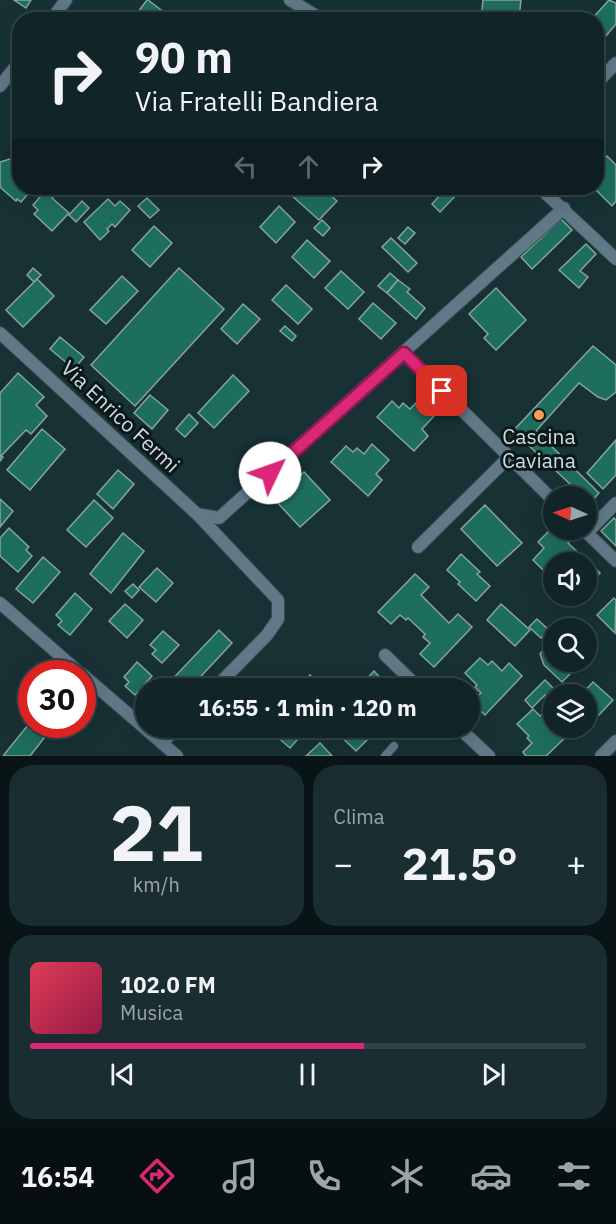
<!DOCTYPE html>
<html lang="it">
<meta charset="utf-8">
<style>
body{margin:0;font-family:"IBM Plex Sans",sans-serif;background:#1a2d30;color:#f1f3f6;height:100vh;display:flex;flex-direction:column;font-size:22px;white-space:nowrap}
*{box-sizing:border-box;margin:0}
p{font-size:20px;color:#9ca5a8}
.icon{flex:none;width:33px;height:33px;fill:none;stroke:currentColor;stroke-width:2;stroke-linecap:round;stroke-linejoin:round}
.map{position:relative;height:756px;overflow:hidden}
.details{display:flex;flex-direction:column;gap:9px;padding:9px;background:#091416;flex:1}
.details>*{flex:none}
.hud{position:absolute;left:12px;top:12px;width:592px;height:183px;border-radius:24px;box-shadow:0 6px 24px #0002,0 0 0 2px #304245;background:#112528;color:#f1f3f6;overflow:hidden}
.needle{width:39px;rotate:273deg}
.fabs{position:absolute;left:543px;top:486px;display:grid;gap:12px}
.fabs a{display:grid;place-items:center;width:54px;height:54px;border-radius:50%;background:#112528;box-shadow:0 6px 24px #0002,0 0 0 2px #304245;font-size:30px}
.speed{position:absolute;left:18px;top:660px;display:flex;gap:12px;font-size:30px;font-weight:700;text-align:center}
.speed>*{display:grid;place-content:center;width:78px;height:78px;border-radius:50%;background:#112528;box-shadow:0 6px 24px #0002,0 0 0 2px #304245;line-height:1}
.speed .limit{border:9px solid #d22;background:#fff;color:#111}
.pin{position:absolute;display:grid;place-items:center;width:51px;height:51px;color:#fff;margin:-26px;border-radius:12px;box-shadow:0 3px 9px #0006}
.me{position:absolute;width:66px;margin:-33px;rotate:48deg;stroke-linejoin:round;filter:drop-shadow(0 0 4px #0008)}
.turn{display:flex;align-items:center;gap:21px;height:126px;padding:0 24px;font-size:27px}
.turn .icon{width:78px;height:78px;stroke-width:2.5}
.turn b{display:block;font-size:42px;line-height:51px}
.lanes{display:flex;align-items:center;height:57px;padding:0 24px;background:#0003;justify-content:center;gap:30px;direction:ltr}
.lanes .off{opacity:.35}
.big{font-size:45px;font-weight:700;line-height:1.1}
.details .card{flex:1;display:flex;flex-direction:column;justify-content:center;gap:9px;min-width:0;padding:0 21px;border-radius:24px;background:#1a2d30}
.details .dial{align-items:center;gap:0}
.dial b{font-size:78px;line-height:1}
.song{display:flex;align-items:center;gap:18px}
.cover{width:72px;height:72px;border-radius:9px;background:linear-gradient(135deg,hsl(350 70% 55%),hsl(340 70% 35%))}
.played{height:6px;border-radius:3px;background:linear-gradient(90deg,#db2777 60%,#304245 60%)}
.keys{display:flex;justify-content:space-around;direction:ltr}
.heat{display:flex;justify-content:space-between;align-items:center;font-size:33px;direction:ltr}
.details .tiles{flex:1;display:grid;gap:9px;grid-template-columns:1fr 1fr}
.card:last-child{grid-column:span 2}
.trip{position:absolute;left:135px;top:678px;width:345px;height:60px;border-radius:30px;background:#112528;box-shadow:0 6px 24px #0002,0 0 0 2px #304245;font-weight:700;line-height:60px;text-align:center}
.tab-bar{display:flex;height:96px;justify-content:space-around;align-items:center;background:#070f10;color:#9ca5a8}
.tab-bar .icon{width:42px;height:42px}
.tab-bar .current{color:#db2777}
.tab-bar b{font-size:27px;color:#f1f3f6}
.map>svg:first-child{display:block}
</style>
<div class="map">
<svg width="616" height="756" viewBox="0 0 616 756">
<rect width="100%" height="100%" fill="#173135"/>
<g fill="#1e6e5e" stroke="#88a49c" stroke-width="1.5">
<polygon points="14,0 31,0 26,8"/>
<polygon points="147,0 148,0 174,20 147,20 138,12"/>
<polygon points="483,0 521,0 519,19 533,17 534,20 481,20"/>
<polygon points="609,0 616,3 616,24 605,37 597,30 597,20 591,20"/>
<polygon points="607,156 616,165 616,201 612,206 594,188 597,188 597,166"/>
<polygon points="13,158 20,163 20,188 33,188 21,202 17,199 16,201 0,187 0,162"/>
<polygon points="297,188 322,188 337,201 319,220 291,195"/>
<polygon points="447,188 462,189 440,212 432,204"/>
<polygon points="47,189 54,196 52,198 69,213 52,231 34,214 38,210 33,205"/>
<polygon points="147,198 159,210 150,218 138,206"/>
<polygon points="108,199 115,206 120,201 130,210 115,227 112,224 107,229 109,231 100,240 84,222"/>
<polygon points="82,201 89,208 76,222 69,215"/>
<polygon points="279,206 295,222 276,243 260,227"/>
<polygon points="561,219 572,230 532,269 521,257"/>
<polygon points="322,220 330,228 323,236 314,228"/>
<polygon points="154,226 172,243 150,267 132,250"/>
<polygon points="408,227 415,233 405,244 398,238"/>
<polygon points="391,238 417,263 408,272 382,247"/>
<polygon points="307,240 330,261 314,278 292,257"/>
<polygon points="586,244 596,254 580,271 588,277 579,288 559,270"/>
<polygon points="33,268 41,275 34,282 27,275"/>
<polygon points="179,268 224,309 135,406 91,365"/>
<polygon points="341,271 364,292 348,309 325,288"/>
<polygon points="390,273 398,280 387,293 378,286"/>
<polygon points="122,276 138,291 106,324 90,310"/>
<polygon points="37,279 54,296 23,327 6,310"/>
<polygon points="398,280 410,289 407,292 425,308 416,319 387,293"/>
<polygon points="286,285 312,309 298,324 272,300"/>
<polygon points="496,288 526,320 496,350 484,338 488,334 469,314"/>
<polygon points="373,303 396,323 381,339 359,319"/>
<polygon points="243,304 260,319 237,344 221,329"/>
<polygon points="285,326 296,336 292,341 280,331"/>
<polygon points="60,337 84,357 74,369 50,349"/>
<polygon points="593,346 616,365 616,392 606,400 598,397 579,383 536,431 599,493 590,503 586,500 586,496 583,496 513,431"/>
<polygon points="18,373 44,397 36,405 47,416 31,434 26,430 1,456 3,457 0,461 0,393"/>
<polygon points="233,375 249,391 214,428 198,413"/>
<polygon points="150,395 168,410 152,429 134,413"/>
<polygon points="419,400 435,415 422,429 428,436 414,451 377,417 392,401 399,408 403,403 410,409"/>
<polygon points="189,414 198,423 185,437 176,429"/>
<polygon points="42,429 65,449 30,490 7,470"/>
<polygon points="616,440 616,475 603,489 587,473"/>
<polygon points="372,444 389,460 376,474 382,480 368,496 331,462 346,446 353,452 357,448 364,454"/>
<polygon points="118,470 134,484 113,509 97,494"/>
<polygon points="304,472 330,500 300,527 275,500"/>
<polygon points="0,499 13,511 0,527"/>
<polygon points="94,500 113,518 86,547 67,530"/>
<polygon points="485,505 522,543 497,566 461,529"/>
<polygon points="614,518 616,520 616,546 601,531"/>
<polygon points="554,526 554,530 570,530 576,535 568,543 600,573 588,585 586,584 586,562 564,562 559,557 545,572 533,560 544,548 538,542"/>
<polygon points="9,528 29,547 26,550 32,556 18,572 0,556 0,538"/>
<polygon points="123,533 144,551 111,593 90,574"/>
<polygon points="461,554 480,572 477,574 490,586 476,601 458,584 460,582 447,570"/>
<polygon points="43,557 60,572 33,603 16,589"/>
<polygon points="157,568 173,583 156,602 139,587"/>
<polygon points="415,574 429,587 421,595 449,623 458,614 472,627 434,667 420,654 430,643 423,637 425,634 408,618 406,620 400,615 391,624 378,612"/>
<polygon points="133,584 139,590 132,598 125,591"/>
<polygon points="75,593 92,609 70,635 58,625 62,621 56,615"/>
<polygon points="614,598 616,600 615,633 597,615"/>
<polygon points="125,604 143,620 127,638 109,621"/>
<polygon points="501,604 530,630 515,646 487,620"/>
<polygon points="537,619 549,630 541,638 529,627"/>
<polygon points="219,630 232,643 190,688 164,688"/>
<polygon points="163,631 179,645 162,663 152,654 156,650 150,645"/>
<polygon points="548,645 554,648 554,662 569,662 576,668 562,682 544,665 540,654"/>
<polygon points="480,658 488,665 492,661 502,671 509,663 522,676 485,715 471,702 481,693 475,687 477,685 465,673"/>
<polygon points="137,662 152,676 135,695 125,686 129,682 124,677"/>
<polygon points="374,671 388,686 387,688 364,688 361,685"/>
<polygon points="310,675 324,688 298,688"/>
<polygon points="545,680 559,694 554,694 554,704 545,695 532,708 525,700"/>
<polygon points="593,682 613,700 597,717 586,707 586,694 582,694"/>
<polygon points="533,709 540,716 544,713 554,722 554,728 571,728 573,730 546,756 526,756 523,752 532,743 527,738 529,736 517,724"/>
<polygon points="28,725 44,738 30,756 3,756"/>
<polygon points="267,728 301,728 305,731 290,748"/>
<polygon points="332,728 364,728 372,735 356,751"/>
<polygon points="320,743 332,756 306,756"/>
</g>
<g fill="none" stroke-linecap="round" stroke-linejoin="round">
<g stroke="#344c50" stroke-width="9">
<polyline id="service" points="385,756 394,746"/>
</g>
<g stroke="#344c50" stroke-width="14">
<g id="minor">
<polyline points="290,0 323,20"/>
<polyline points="51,20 66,0"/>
<polyline points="597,83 616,63"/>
<polyline points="0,86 20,61"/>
<polyline points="540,188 616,259"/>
<polyline points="0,333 197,514 219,518 564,208"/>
<polyline points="404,353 554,501"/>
<polyline points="197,514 278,600 278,619 267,635 215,688"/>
<polyline points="584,530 616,561"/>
<polyline points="587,533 616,503"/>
<polyline points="418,547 508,458"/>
<polyline points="0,603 81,674"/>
<polyline points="385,655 419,688"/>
<polyline points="82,674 177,756"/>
<polyline points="459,728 489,756"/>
<polyline points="162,743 177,728"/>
<polyline points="601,756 616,741"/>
</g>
</g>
<use href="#service" stroke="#617887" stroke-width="8"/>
<use href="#minor" stroke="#617887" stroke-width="12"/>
</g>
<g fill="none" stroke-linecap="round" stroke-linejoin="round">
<g stroke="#8e194d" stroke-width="15">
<polyline id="route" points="270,473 404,353 442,391"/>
</g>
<use href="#route" stroke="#db2777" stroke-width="10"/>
</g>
<circle fill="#ff9b5a" stroke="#0c1719" stroke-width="2" cx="539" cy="415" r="6"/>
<g text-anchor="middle" stroke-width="6" stroke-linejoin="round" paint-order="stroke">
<g font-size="21" fill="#cddcde" stroke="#0c1719">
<text transform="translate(120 417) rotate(43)" y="7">Via Enrico Fermi</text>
</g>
<g font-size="21" fill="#cddcde" stroke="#0c1719">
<text x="539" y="444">Cascina<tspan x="539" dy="24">Caviana</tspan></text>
</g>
</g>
</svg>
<div class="fabs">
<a><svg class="needle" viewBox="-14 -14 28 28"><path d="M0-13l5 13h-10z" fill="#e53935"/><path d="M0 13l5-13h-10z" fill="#9ca5a8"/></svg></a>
<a><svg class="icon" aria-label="sound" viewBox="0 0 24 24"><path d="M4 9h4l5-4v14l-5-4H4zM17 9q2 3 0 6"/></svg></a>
<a><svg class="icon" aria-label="search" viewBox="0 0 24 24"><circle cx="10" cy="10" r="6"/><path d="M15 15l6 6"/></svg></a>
<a><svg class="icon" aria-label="layers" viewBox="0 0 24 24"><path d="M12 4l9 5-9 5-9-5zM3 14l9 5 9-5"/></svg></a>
</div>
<div class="speed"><div class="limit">30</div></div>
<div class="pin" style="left:442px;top:391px;background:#d93025"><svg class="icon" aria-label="arrive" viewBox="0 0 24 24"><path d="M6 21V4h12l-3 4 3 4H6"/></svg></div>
<svg class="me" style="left:270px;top:473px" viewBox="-20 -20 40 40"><circle r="19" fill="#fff"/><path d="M0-13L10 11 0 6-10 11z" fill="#db2777"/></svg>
<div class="trip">16:55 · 1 min · 120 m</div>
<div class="hud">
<div class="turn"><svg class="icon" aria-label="right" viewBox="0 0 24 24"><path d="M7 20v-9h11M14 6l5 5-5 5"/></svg><div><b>90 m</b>Via Fratelli Bandiera</div></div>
<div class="lanes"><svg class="icon off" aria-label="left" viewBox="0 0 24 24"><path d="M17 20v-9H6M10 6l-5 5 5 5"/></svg><svg class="icon off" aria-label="ahead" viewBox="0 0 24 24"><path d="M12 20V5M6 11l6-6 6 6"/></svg><svg class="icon" aria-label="right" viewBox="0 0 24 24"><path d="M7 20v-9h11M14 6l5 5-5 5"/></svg></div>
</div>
</div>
<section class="details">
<div class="tiles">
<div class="card dial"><b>21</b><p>km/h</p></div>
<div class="card"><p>Clima</p>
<div class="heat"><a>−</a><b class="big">21.5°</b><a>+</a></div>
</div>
<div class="card">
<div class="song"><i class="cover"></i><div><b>102.0 FM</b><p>Musica</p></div></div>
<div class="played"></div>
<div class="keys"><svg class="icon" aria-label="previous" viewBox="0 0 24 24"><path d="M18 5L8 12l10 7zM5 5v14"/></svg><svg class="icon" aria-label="pause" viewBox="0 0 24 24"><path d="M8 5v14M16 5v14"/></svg><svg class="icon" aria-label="next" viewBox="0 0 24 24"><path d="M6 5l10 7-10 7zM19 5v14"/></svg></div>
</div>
</div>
</section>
<nav class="tab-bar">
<b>16:54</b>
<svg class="icon current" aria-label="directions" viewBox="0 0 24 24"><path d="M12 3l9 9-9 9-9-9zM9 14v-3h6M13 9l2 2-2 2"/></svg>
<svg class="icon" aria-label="music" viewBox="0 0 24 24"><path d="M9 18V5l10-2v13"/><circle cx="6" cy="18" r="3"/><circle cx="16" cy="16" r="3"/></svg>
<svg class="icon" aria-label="phone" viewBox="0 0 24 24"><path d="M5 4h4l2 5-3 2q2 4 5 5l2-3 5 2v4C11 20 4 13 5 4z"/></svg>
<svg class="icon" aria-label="climate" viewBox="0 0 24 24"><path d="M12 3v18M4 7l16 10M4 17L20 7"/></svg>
<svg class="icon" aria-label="car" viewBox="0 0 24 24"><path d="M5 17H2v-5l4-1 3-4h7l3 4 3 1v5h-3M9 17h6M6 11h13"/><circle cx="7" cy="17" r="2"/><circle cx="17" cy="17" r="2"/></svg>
<svg class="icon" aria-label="filters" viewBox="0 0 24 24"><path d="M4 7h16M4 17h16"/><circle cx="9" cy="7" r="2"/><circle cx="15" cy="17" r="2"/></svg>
</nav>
